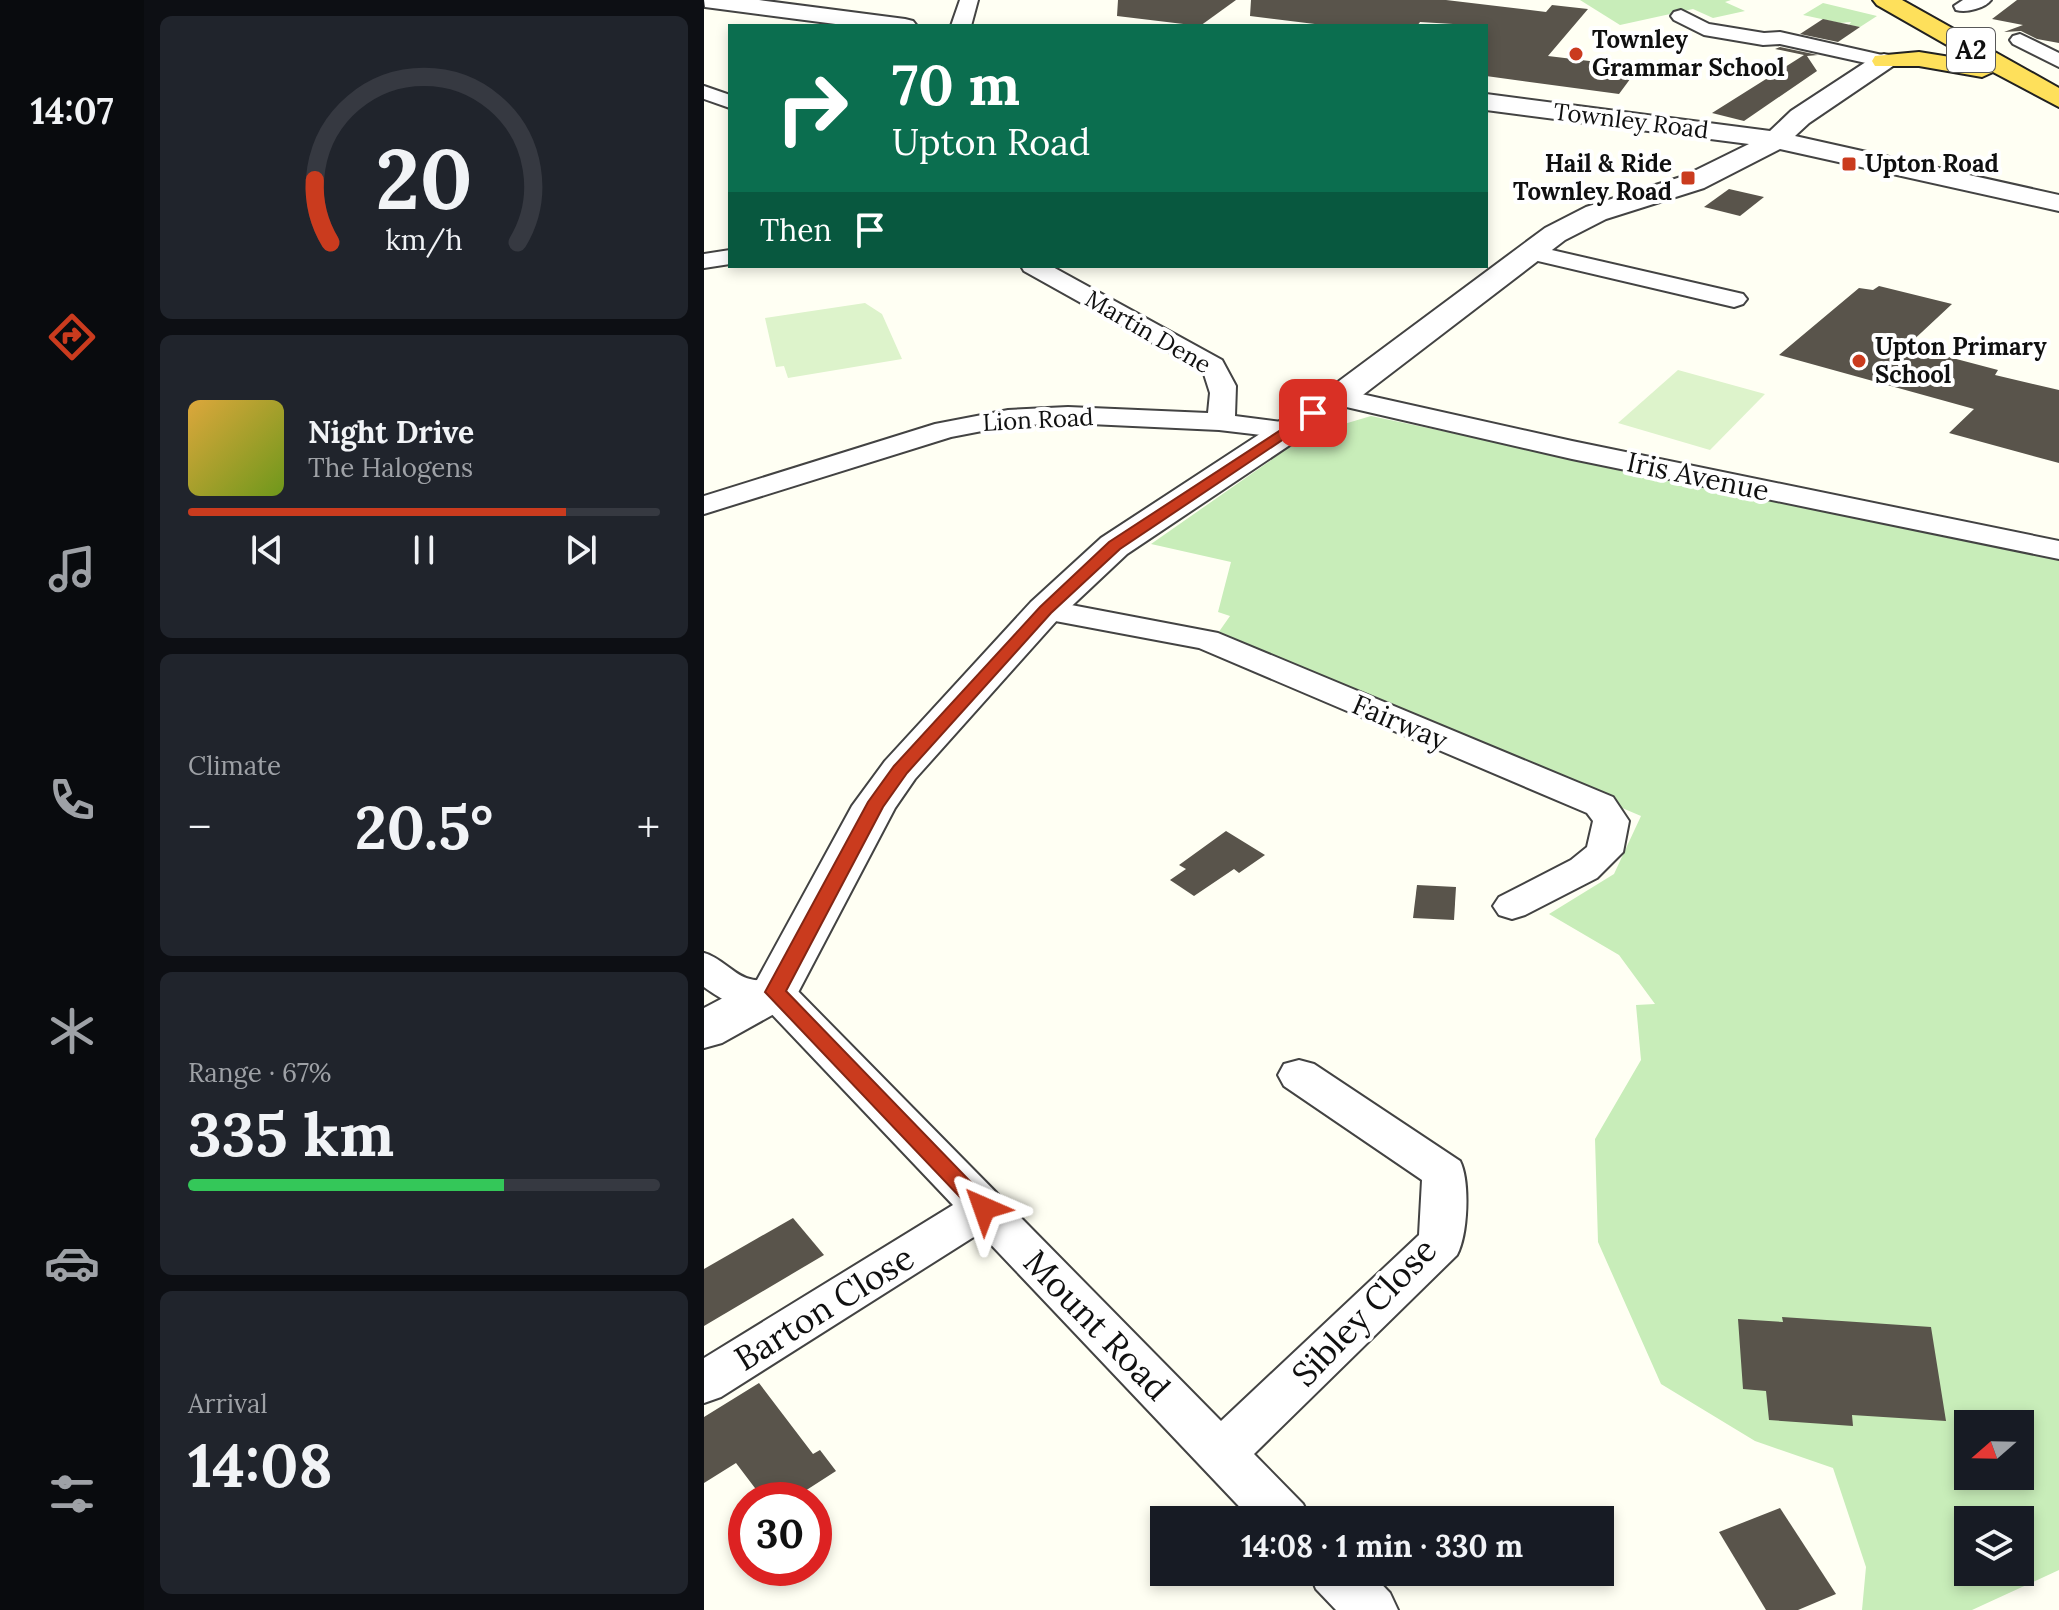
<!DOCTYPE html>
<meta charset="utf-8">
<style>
body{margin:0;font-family:Lora,serif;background:#20242c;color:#f1f3f6;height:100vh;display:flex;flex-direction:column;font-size:30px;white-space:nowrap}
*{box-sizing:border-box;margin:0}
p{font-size:26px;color:#9ea1a6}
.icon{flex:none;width:44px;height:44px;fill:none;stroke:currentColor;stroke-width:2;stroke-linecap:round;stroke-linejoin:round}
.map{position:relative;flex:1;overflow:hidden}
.side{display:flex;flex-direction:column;gap:16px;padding:16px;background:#0d0f14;width:560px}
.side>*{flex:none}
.guide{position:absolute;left:24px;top:24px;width:760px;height:244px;border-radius:0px;box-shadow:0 4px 12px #0003;background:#0b6e4f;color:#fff;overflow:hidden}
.needle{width:52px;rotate:250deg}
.tools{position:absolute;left:1250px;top:1410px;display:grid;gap:16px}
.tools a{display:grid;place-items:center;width:80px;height:80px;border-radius:0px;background:#171b24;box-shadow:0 4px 12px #0003;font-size:40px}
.speed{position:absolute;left:24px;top:1482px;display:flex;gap:16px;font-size:40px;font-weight:700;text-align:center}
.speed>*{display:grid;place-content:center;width:104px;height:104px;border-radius:50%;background:#171b24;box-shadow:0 4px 12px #0003;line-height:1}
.speed .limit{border:12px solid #d22;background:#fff;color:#111}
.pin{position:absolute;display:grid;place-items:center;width:68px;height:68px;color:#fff;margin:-34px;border-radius:16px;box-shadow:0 4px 12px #0006}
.me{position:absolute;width:88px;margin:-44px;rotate:317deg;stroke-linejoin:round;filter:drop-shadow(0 0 6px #0008)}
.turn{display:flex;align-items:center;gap:28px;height:168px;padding:0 32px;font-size:36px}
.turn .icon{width:104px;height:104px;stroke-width:2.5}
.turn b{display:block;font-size:56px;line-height:68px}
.then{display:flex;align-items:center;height:76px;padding:0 32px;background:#0003;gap:16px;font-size:30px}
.big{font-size:60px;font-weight:800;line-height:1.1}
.side .widget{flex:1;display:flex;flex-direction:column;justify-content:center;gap:12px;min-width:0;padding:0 28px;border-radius:12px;background:#20242c}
.side .dial{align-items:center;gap:0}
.dial svg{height:208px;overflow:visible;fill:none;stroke:#363941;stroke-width:7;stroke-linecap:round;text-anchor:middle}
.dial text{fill:#f1f3f6;stroke:none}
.song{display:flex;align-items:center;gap:24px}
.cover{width:96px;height:96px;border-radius:12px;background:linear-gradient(135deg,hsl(40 70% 55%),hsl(80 70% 35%))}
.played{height:8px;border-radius:4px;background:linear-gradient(90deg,#ca3b1e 80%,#363941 80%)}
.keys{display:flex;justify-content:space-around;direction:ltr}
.heat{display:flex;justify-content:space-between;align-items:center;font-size:44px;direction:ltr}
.charge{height:12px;border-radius:6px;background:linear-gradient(90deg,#34c759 67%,#363941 0)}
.trip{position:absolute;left:446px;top:1506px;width:464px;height:80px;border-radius:0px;background:#171b24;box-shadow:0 4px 12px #0003;font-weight:800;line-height:80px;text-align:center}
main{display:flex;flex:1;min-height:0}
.tabs{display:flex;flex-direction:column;width:144px;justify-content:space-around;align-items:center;background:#090b0e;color:#9ea1a6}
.tabs .icon{width:56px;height:56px}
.tabs .on{color:#ca3b1e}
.tabs b{font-size:36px;color:#f1f3f6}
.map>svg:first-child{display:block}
</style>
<main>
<nav class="tabs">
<b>14:07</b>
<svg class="icon on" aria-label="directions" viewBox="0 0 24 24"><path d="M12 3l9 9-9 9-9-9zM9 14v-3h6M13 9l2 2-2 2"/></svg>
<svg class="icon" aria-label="music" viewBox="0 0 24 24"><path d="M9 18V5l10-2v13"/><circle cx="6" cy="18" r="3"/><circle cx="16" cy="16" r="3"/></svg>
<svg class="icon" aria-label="phone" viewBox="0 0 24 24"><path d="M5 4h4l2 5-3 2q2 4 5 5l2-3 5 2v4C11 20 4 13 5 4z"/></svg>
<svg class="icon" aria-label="climate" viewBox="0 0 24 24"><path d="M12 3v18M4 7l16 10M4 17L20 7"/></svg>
<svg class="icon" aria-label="car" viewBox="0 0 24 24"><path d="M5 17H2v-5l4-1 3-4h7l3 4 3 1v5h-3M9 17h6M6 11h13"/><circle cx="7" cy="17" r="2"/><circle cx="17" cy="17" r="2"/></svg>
<svg class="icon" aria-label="filters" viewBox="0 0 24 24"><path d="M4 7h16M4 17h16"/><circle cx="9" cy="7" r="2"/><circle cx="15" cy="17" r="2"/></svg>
</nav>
<section class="side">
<div class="widget dial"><svg viewBox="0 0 100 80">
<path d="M14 69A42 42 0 1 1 86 69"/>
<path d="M14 69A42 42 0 0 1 8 45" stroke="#ca3b1e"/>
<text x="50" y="56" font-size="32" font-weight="700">20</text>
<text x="50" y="72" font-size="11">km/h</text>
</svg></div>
<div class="widget">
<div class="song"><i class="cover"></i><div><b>Night Drive</b><p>The Halogens</p></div></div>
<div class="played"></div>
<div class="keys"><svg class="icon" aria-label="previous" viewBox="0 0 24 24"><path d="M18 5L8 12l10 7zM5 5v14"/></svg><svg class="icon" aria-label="pause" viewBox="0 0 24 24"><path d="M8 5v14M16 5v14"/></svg><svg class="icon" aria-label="next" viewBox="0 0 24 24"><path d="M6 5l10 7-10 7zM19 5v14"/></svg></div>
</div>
<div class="widget"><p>Climate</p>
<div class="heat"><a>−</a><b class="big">20.5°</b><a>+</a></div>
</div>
<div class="widget"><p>Range · 67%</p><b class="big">335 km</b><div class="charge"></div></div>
<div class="widget"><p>Arrival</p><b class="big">14:08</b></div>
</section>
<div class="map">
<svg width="1355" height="1610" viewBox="0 0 1355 1610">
<rect width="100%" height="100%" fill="#fffff3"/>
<g fill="#c8edb9" fill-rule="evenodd">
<polygon points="876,0 1027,0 1021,2 1041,11 1009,18 989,9 916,25"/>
<polygon points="1119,3 1173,16 1156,27 1145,25 1147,22 1136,23 1099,15"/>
<path d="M667 416 1355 560V1570L1268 1610H1158L1162 1567 1129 1468 1051 1441 957 1384 894 1242 891 1139 937 1060 932 1005 951 1004 915 955 845 914 910 874 937 816 512 636 526 616 514 612 527 562 447 544 603 435ZM1264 1424H1316V1476H1264ZM1264 1520H1316V1572H1264Z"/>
</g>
<g fill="#ddf3cb">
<polygon points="161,303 178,314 198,359 84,378 80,366 72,367 61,318"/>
<polygon points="974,370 1061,394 1006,450 914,423"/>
</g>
<g fill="#59544b">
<polygon points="414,0 532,0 496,26 413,16"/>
<polygon points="547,0 742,0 842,12 848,5 884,9 844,56 935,67 915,94 782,76 782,26 716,22 713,26 627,26 546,16"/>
<polygon points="1313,0 1355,0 1355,43 1333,39 1317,31 1300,32 1319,25 1288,19"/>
<polygon points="1119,19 1156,27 1134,42 1096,34"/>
<polygon points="1076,47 1114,55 1103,56 1113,71 1040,121 1008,113 1100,55 1071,49"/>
<polygon points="1025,189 1060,197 1036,216 1000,207"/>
<polygon points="1175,286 1248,304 1203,346 1294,370 1291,375 1355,390 1355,463 1245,433 1270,409 1075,355 1155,288 1169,290"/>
<polygon points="522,831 561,855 535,873 530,869 490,896 466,880 482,869 475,865"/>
<polygon points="713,885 752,887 750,920 709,918"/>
<polygon points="89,1218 120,1255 0,1326 0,1269"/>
<polygon points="1078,1317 1227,1327 1242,1421 1148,1415 1149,1426 1065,1420 1062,1391 1039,1389 1034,1319 1079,1322"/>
<polygon points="55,1383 109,1454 116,1450 132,1471 87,1500 71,1500 65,1491 57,1496 32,1463 0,1483 0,1417"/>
<polygon points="1076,1508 1132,1594 1094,1610 1062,1610 1015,1532"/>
</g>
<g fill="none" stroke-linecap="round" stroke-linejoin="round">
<g stroke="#434343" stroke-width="4">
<g id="minor">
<polygon points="256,0 274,0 267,26 247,26"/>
<path d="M1259 0H1287C1281 8 1263 13 1252 10L1250 6Z"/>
<polygon points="977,10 1005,24 1060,33 1076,32 1187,57 1190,61 1180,67 1076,44 1059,45 1000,35 970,20 967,16 970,12"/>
<polygon points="1316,34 1355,53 1355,67 1309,44 1306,40 1309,36"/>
<polygon points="0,86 26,95 26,108 0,99"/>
<polygon points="826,245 1039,294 1043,299 1039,304 1030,307 817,257 814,252 817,247"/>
<polygon points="26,250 26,264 0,268 0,254"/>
<polygon points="317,266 347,266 518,360 532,386 531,416 593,424 597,430 593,436 583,438 515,430 364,423 304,426 247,437 0,514 0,496 231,424 304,410 364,407 504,413 506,393 499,371 320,271"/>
<polygon points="635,389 868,441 1355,541 1355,559 868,459 625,403 621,397 625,391"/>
<polygon points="341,600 514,633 909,797 925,821 919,852 893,878 821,915 808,919 795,915 789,906 795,897 867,860 883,847 889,821 883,813 495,648 330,617 325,610 330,603"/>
<path d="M0 953C18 958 31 976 46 979 59 983 72 978 85 982L517 1421 715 1235 718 1180 580 1086 574 1075 580 1064 595 1060 610 1064 756 1161C766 1181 764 1234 753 1255L550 1454 599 1504 607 1520H548L276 1233 17 1397 0 1403V1358L249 1205 61 1007C34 1008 22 1003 0 987Z"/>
<polygon points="605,1572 666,1572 686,1593 694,1610 632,1610 612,1589"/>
</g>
</g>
<g stroke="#434343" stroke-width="4">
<g id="tertiary">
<polygon points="0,0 55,0 201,19 209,21 213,26 147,26 1,7"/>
<polygon points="1180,54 1189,56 1192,61 1189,66 1105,123 1091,136 1355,195 1355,211 1076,149 1000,188 902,219 861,240 647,404 423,554 355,618 211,779 191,808 88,1004 18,1043 0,1048 0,1008 53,980 148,806 181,761 327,602 397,538 623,390 841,228 882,207 980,176 1045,144 782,110 782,94 1066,131 1087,111 1171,56"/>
</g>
</g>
<g stroke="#212121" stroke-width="4">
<polygon id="trunk" points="1169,0 1198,0 1355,88 1355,107 1289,72 1278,77 1215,66 1171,66 1168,61 1171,56 1215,52 1271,61 1173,5"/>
</g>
<use href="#minor" fill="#fff" fill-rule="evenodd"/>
<use href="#tertiary" fill="#fff" fill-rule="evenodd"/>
<use href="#trunk" fill="#fee05b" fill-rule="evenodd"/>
</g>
<polygon fill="#ca3b1e" stroke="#832614" stroke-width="2" points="609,409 614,410 614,416 416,549 347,613 203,773 179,807 82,991 292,1208 288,1214 280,1217 272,1214 61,992 164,802 190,766 336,607 405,542"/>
<g fill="#ca3b1e" stroke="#fff" stroke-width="3">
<circle cx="872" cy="54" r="8"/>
<rect x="1137" y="156" width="16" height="16" rx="4"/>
<rect x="976" y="170" width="16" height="16" rx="4"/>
<circle cx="1155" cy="361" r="8"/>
</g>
<g text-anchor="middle" stroke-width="8" stroke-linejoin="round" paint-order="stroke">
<g font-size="24" font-weight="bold" fill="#101010" stroke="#fff" text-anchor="start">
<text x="888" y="48">Townley<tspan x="888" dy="28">Grammar School</tspan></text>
<text x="968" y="172" text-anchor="end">Hail &amp; Ride<tspan x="968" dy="28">Townley Road</tspan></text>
<text x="1161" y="172">Upton Road</text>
<text x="1171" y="355">Upton Primary<tspan x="1171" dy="28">School</tspan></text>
</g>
<g font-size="24" fill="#101010" stroke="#fff">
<text transform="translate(927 121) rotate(7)" y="8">Townley Road</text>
<text transform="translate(444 332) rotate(30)" y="8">Martin Dene</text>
<text transform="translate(334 420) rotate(-3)" y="8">Lion Road</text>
</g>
<rect fill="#fff" stroke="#585858" stroke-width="2" x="1243" y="28" width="48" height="44" rx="6"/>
<g font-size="26" font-weight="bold" fill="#101010">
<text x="1267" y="59">A2</text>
</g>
<g font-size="28" fill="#101010" stroke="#fff">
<text transform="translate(994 476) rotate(12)" y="10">Iris Avenue</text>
<text transform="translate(696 722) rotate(23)" y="10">Fairway</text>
</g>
<g font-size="34" fill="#101010" stroke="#fff">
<text transform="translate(120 1308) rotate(-32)" y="12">Barton Close</text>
<text transform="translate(660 1312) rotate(-46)" y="12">Sibley Close</text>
<text transform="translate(393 1325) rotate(46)" y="12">Mount Road</text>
</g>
</g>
</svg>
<div class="tools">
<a><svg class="needle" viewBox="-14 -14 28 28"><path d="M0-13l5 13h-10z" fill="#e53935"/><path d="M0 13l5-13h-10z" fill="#9ea1a6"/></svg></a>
<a><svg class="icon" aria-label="layers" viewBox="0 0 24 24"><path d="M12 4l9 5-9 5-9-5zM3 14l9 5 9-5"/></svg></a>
</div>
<div class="speed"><div class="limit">30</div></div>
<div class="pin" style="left:609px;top:413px;background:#d93025"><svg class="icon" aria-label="arrive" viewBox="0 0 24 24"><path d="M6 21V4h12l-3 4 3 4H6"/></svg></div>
<svg class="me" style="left:280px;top:1208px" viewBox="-20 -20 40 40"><path d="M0-17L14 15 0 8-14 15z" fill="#ca3b1e" stroke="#fff" stroke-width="4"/></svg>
<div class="trip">14:08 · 1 min · 330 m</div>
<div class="guide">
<div class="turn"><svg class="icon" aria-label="right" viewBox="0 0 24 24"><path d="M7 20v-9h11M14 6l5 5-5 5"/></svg><div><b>70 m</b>Upton Road</div></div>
<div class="then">Then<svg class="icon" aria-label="arrive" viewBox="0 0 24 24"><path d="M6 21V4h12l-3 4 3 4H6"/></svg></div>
</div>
</div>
</main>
